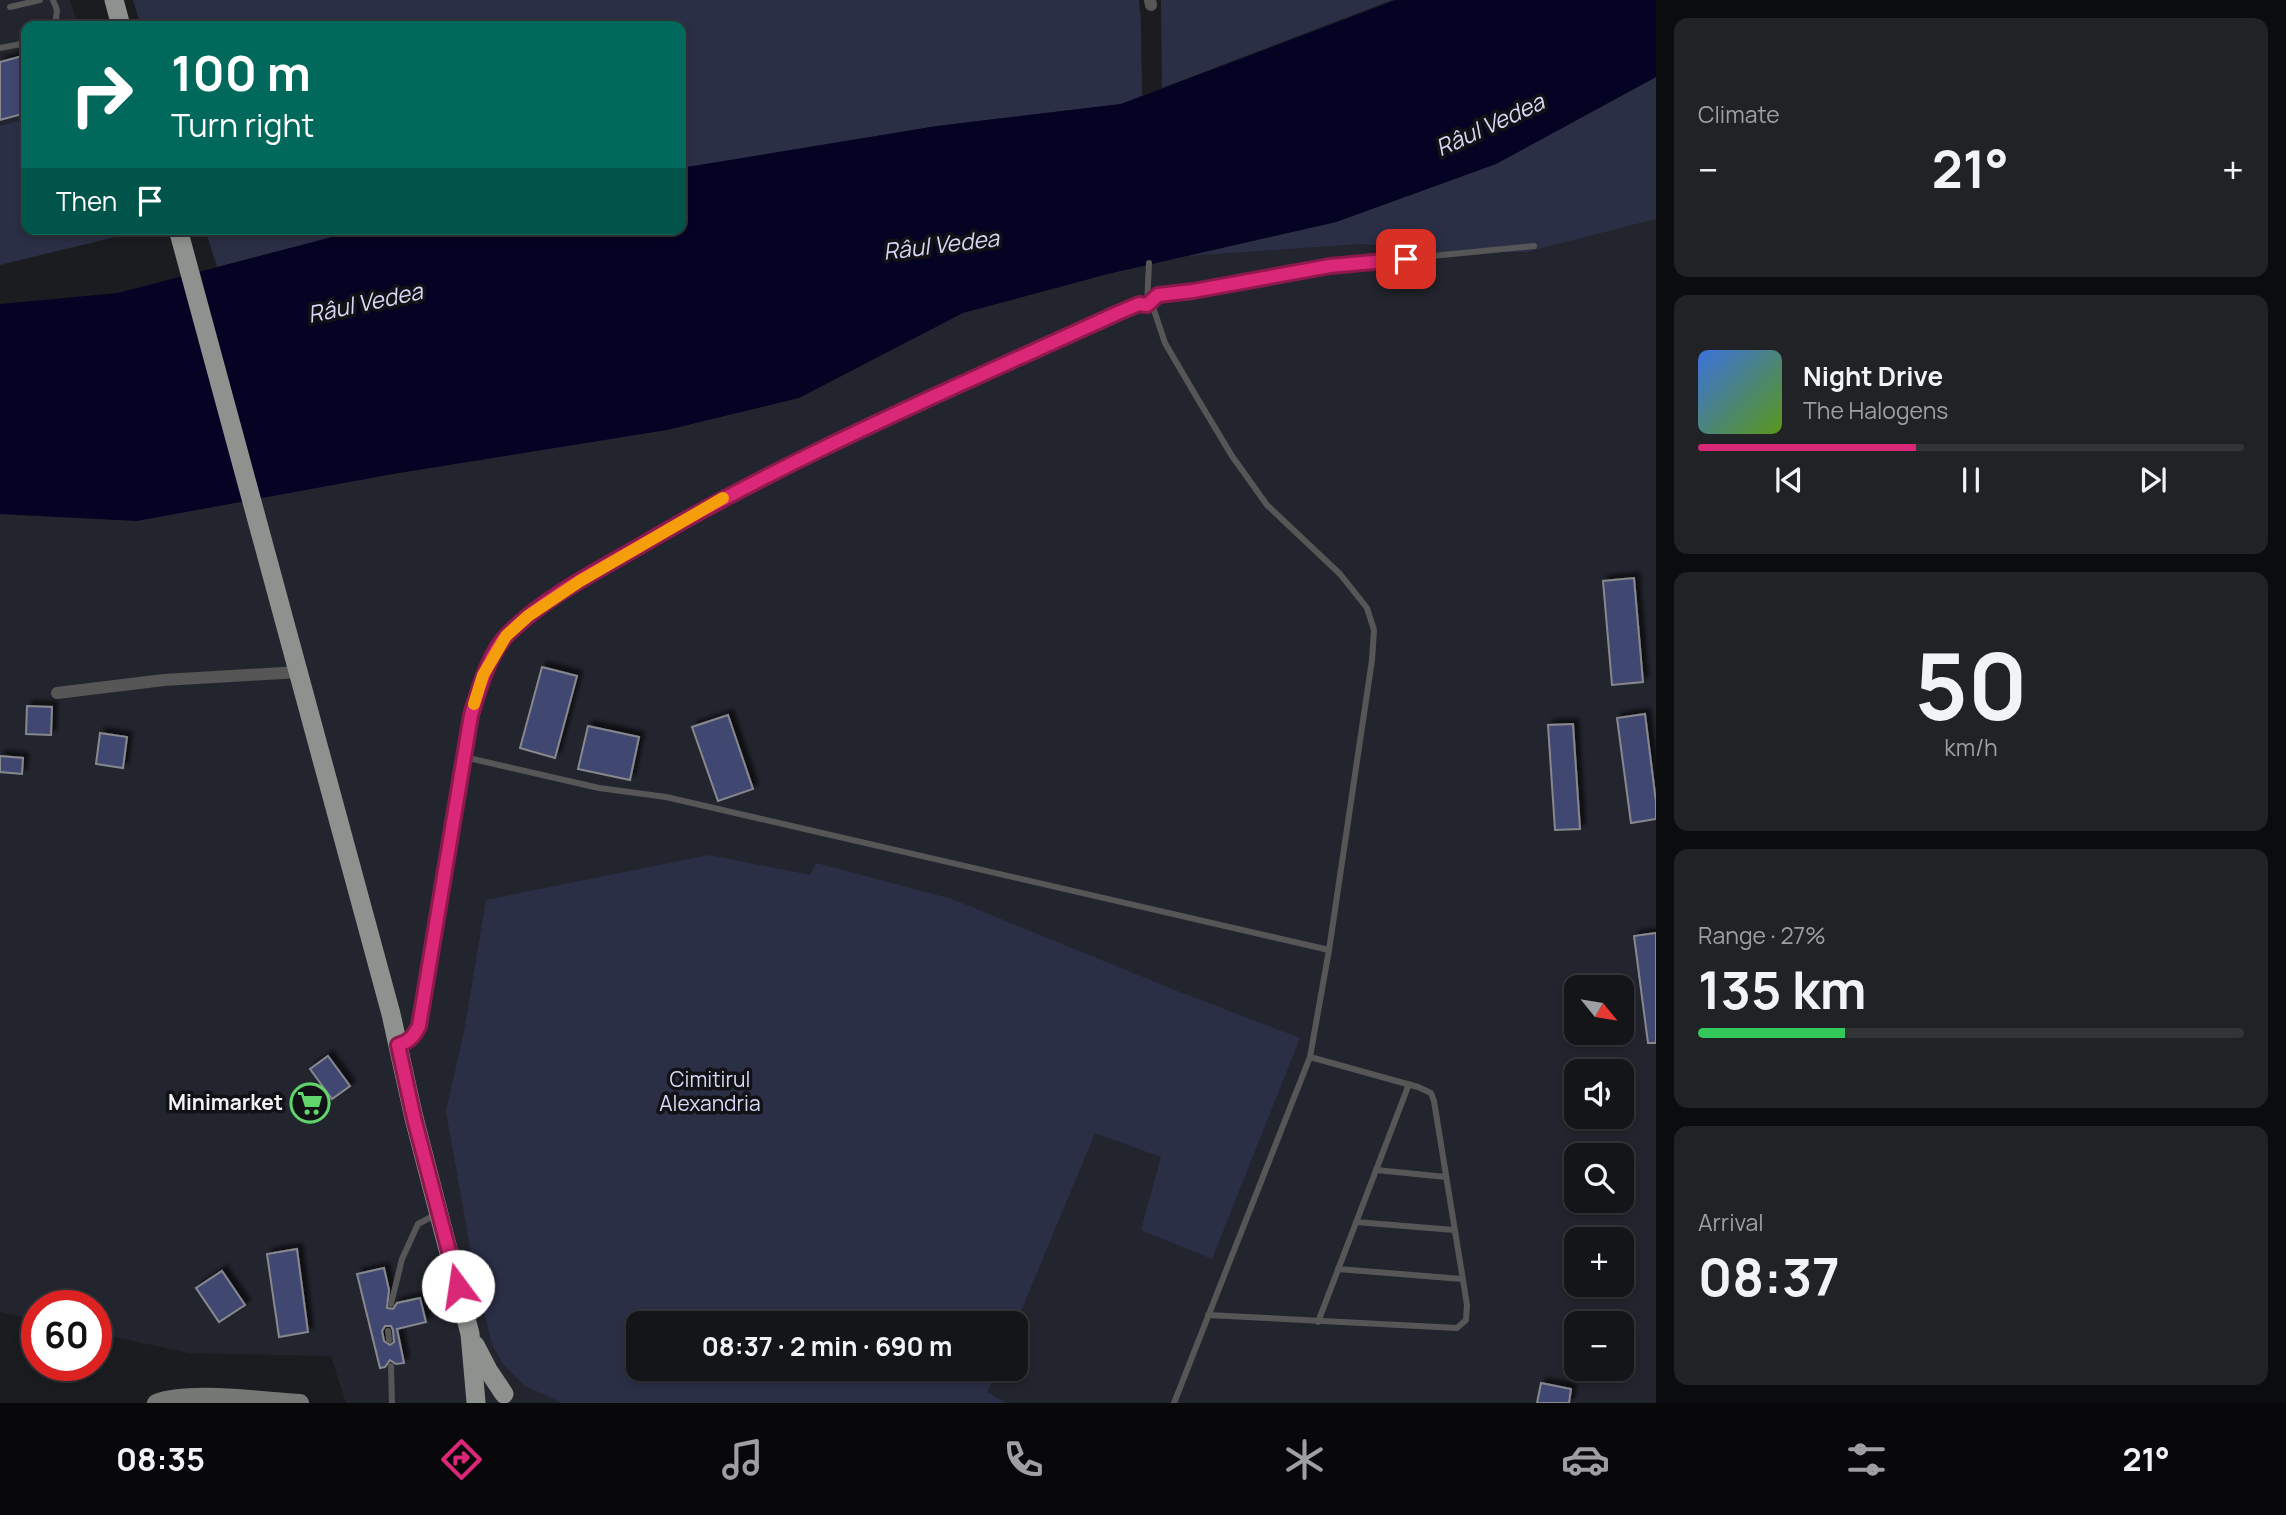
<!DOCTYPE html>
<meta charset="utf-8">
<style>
body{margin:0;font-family:Manrope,sans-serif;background:#212225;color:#f1f3f6;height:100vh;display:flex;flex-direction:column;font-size:26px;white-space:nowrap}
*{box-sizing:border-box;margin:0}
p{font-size:23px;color:#9d9fa2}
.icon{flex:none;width:38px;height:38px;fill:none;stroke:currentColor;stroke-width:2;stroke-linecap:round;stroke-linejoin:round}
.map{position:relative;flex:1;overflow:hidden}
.sheet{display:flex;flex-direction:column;gap:18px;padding:18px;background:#0b0c0d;width:630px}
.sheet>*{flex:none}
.hud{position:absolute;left:21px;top:21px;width:665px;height:214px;border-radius:14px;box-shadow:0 4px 10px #0003,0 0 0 2px #333437;background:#00695c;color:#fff;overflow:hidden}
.needle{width:46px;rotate:120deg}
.buttons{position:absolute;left:1564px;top:975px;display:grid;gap:14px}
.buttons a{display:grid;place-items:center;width:70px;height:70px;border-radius:14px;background:#141518;box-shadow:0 4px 10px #0003,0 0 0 2px #333437;font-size:35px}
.speed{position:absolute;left:21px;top:1290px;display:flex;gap:14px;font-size:35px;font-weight:700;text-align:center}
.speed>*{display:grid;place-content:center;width:91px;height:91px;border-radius:50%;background:#141518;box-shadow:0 4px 10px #0003,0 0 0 2px #333437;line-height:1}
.speed .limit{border:10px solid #d22;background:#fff;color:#111}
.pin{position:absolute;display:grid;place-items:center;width:60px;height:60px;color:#fff;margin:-30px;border-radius:14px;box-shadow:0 4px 10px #0006}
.me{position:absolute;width:77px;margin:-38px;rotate:346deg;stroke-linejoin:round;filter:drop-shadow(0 0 5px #0008)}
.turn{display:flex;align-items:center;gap:24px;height:147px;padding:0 35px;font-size:32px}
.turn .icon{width:91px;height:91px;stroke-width:2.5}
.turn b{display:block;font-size:49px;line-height:60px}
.then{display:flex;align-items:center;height:66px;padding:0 35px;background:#0003;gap:14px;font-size:26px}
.big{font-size:52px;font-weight:700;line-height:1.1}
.sheet .tile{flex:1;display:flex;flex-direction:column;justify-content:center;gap:10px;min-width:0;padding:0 24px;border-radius:14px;background:#212225}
.sheet .dial{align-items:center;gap:0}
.dial b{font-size:91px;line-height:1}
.song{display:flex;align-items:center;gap:21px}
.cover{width:84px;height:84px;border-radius:10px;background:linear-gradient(135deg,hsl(220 70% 55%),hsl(90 70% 35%))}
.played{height:7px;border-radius:4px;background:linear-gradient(90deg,#db2777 40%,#333437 40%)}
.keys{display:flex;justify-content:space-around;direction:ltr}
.heat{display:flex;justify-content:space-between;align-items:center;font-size:38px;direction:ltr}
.charge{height:10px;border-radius:5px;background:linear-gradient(90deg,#34c759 27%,#333437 0)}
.trip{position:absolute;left:626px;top:1311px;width:402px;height:70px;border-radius:14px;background:#141518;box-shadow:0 4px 10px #0003,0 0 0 2px #333437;font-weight:700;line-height:70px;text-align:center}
.menu{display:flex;height:112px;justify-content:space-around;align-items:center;background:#08080a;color:#9d9fa2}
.menu .icon{width:49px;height:49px}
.menu .on{color:#db2777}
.menu b{font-size:32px;color:#f1f3f6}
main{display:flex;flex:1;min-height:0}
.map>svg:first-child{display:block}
</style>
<main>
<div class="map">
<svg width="1656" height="1403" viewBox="0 0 1656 1403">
<defs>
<filter id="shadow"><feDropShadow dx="5" dy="-5" stdDeviation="2" flood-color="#0009"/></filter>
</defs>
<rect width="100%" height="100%" fill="#1b1c20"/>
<g fill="#23252e" fill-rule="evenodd">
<polygon points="0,0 70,0 78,26 26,26 26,134 0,141"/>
<path d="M1656 219V1403H346L331 1356 189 1353 96 1333V1306H37V1320L0 1312V325L681 229 1186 256 1365 244 1443 253 1527 252ZM1577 987H1622V1032H1577ZM1577 1071H1622V1116H1577ZM1577 1155H1622V1200H1577ZM1577 1239H1622V1284H1577ZM639 1323H1017V1368H639ZM1577 1323H1622V1368H1577Z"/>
</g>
<g fill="#2b2f46">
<polygon points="133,0 1139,0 1141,23 1142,96 1121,104 937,126 681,168 681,26 141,26"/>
<polygon points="1161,0 1392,0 1162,88"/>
<polygon points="1656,77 1656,219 1527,252 1443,253 1365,244 1186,256 1336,222 1496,164"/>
<polygon points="26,119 26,229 113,229 115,237 0,265 0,126"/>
<polygon points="205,229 363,229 217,267"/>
<polygon points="709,855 810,875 816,863 952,899 1177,991 1300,1038 1212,1259 1141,1230 1161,1157 1095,1133 1016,1323 639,1323 639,1368 997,1369 987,1392 1006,1403 562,1403 524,1385 503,1364 492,1344 474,1270 446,1111 464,1032 486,900"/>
</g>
<polygon fill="#050324" points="1396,0 1656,0 1656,77 1496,164 1336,222 1108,274 963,313 799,398 667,430 393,474 137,521 0,514 0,304 118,293 363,229 681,229 681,168 937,126 1121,104"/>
<g fill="#40476f" stroke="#87888e" stroke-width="2" fill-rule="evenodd" filter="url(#shadow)">
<polygon points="26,55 26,113 0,120 0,62"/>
<polygon points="1634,578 1643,682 1612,685 1603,581"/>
<polygon points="542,667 577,676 555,758 520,748"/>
<polygon points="27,706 52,707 51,735 26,734"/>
<polygon points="1645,714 1656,802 1656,819 1631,823 1617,718"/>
<polygon points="728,715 753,789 718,801 692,727"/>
<polygon points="1573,724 1580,829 1555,830 1548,725"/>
<polygon points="588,726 639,737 630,780 578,769"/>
<polygon points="100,733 127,737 123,768 96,764"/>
<polygon points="0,756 23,758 22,774 0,772"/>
<polygon points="1656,933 1656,1043 1648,1043 1634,936"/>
<polygon points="328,1056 350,1086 332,1099 310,1069"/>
<polygon points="297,1249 308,1332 279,1337 267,1254"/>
<path d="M384 1268 389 1290 387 1308 393 1309 397 1303 420 1298 426 1322 397 1329 404 1363 396 1364 390 1360 385 1367 380 1368 357 1274ZM385 1326H391L393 1330 394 1342 390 1345 384 1341 382 1331Z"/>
<polygon points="222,1271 245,1305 219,1322 196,1288"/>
<polygon points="1541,1383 1571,1389 1569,1403 1537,1403"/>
</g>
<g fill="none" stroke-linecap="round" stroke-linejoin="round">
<g stroke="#555655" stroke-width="6">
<polyline points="53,0 57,10 55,26"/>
<polyline points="10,7 40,0"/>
<polyline points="0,48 26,43"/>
<polyline points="1147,305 1158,295 1193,291 1330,266 1534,246"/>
<polyline points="1147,305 1149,263"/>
<polyline points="464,757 599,788 666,797 1329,950"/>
<path d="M400 1044C416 1040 419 1025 422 1012L471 715C479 689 488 653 508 634 546 596 599 570 644 543 796 453 960 385 1120 312L1139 304 1147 305 1154 310 1165 343 1196 396 1232 456 1267 505 1340 574 1367 608 1374 630 1372 660 1329 950 1310 1057 1174 1403"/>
<polyline points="1376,1170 1446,1177"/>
<polyline points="1356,1222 1454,1230"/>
<polyline points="1338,1269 1462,1279"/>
<polyline points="391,1304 402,1259 418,1224 435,1215"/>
<polyline points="1208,1315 1457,1328 1466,1320 1467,1305 1434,1101 1431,1093 1418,1087 1310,1057"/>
<polyline points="1318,1322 1409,1084"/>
<polyline points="388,1331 389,1340"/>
<polyline points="391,1366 392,1403"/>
</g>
<g stroke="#555655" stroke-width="12">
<polyline points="1150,0 1151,5"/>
<polyline points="57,693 164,680 299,672"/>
</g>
<path stroke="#757875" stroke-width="18" d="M156 1403C189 1390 262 1401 300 1403"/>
<g stroke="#8e928e" stroke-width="19">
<polyline points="114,0 121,26"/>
<polyline points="178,229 391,1014 414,1118 470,1334 476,1402"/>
<polyline points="475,1345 488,1370 504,1394"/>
</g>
</g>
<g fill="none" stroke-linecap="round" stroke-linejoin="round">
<g stroke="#8e194d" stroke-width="18">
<path id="route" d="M458 1286 414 1118 398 1045C409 1042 414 1036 419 1026L471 715C479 689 489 653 508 634 545 597 595 572 640 546 793 455 958 386 1120 312L1139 304 1147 305 1158 295 1193 291 1330 266 1406 259"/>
</g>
<use href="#route" stroke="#db2777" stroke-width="12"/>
<polyline stroke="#f59e0b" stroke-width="12" points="474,704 483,675 506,636 528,616 580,581 723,498"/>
</g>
<defs>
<g id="supermarket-ring" transform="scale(2.0125)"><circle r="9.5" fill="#121216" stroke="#5fd56b" stroke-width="1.5"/><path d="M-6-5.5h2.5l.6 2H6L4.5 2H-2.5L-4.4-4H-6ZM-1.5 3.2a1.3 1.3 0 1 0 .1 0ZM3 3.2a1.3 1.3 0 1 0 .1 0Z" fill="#5fd56b"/></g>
</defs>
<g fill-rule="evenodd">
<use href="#supermarket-ring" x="310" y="1103"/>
</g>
<g text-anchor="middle" stroke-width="7" stroke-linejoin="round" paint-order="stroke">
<g font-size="21" fill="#d4daf6" stroke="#121216">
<text x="710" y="1087">Cimitirul<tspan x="710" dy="24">Alexandria</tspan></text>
</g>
<g font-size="21" font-weight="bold" fill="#f3f3f6" stroke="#121216" text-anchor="end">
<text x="283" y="1110">Minimarket</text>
</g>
<g font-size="23" font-style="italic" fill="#d3d9f6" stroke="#121216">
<text transform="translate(1490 125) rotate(-25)" y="8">Râul Vedea</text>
<text transform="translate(941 245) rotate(-7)" y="8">Râul Vedea</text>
<text transform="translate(365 303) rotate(-12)" y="8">Râul Vedea</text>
</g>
</g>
</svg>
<div class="buttons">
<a><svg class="needle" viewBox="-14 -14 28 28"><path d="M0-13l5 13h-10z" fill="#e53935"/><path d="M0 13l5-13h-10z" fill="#9d9fa2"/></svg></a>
<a><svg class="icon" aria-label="sound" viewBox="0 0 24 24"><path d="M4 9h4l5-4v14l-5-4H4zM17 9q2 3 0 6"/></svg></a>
<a><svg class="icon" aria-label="search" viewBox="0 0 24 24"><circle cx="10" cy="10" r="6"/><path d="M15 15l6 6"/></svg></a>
<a>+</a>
<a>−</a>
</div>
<div class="speed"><div class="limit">60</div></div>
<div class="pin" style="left:1406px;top:259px;background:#d93025"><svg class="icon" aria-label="arrive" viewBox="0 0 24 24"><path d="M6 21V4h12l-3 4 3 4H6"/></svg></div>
<svg class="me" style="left:458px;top:1286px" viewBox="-20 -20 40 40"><circle r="19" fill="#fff"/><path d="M0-13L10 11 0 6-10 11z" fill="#db2777"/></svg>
<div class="trip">08:37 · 2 min · 690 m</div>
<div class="hud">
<div class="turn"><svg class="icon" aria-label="right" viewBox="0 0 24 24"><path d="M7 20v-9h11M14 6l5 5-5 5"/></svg><div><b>100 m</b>Turn right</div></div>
<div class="then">Then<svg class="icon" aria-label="arrive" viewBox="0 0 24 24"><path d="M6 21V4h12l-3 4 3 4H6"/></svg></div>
</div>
</div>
<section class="sheet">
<div class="tile"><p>Climate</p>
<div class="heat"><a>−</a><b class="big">21°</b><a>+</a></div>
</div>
<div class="tile">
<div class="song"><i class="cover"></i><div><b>Night Drive</b><p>The Halogens</p></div></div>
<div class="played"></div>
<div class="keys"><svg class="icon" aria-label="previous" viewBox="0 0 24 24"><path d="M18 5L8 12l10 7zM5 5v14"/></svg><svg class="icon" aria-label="pause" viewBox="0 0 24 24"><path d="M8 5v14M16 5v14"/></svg><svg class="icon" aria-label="next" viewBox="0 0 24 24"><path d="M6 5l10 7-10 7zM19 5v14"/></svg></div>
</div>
<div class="tile dial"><b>50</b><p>km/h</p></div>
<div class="tile"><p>Range · 27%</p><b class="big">135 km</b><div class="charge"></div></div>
<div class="tile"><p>Arrival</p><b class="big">08:37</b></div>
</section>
</main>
<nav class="menu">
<b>08:35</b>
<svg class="icon on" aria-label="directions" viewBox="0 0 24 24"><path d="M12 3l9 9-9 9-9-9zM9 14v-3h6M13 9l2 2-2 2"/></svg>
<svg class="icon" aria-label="music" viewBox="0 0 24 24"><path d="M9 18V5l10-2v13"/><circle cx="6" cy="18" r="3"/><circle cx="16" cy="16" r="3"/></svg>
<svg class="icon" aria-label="phone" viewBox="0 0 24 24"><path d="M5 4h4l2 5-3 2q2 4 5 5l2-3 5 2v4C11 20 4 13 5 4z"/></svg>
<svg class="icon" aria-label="climate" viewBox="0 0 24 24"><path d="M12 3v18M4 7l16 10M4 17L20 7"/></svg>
<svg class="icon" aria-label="car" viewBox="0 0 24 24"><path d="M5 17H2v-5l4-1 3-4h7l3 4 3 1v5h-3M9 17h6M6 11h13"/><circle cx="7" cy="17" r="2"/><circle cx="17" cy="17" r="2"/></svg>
<svg class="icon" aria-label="filters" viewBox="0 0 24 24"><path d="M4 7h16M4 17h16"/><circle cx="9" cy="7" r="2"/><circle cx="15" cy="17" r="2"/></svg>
<b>21°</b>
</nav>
